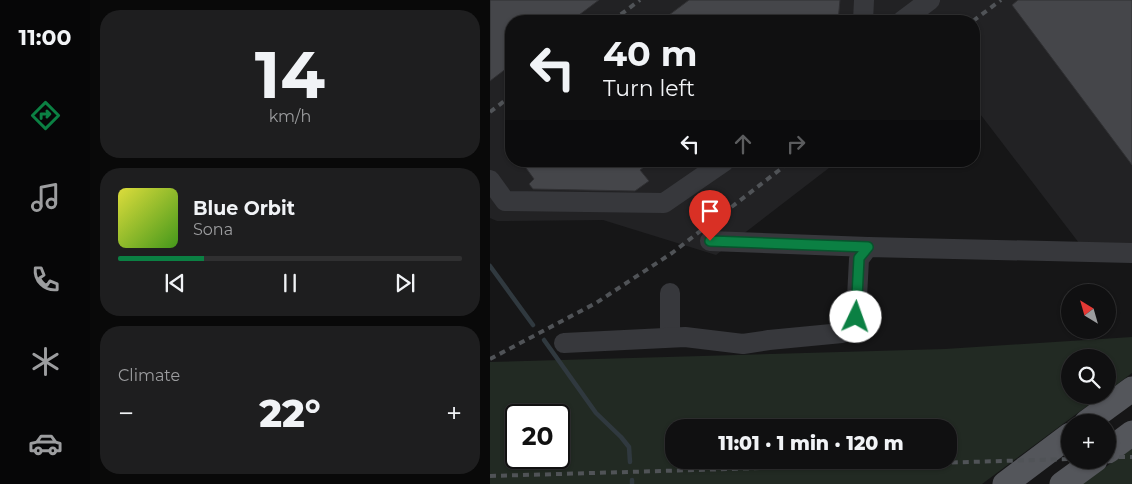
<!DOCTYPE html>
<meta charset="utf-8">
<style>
body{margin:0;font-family:Montserrat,sans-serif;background:#1e1e1f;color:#f1f3f6;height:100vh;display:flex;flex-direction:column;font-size:19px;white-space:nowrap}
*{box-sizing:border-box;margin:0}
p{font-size:16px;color:#9c9d9f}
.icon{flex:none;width:28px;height:28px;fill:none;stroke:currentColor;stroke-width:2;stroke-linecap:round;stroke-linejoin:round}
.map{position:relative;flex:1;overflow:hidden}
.side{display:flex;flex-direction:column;gap:10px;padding:10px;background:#090909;width:400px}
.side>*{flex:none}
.guide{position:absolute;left:15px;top:15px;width:475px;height:152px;border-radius:20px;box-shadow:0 1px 4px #0004,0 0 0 1px #303031;background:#101011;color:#f1f3f6;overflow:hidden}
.needle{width:32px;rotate:323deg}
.tools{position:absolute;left:571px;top:284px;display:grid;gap:10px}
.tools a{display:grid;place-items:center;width:55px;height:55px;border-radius:50%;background:#101011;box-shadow:0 1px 4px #0004,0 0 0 1px #303031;font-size:25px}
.speed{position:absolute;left:15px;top:404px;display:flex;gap:10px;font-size:25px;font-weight:700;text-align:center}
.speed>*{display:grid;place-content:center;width:65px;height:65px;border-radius:50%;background:#101011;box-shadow:0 1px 4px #0004,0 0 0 1px #303031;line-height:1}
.speed .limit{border:2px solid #111;border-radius:8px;background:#fff;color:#111}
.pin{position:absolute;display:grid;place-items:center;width:42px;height:42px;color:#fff;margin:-51px -21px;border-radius:50% 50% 50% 0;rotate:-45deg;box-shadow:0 0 5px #0007}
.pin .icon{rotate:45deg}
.me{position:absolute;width:55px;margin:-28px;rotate:3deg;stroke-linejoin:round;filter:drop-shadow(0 0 4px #0008)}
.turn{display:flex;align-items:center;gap:18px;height:105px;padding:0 15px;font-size:22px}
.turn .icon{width:65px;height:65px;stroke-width:2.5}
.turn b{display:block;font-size:35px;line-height:42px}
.lanes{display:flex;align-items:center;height:48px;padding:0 15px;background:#0003;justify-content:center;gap:25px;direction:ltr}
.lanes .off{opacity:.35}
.big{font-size:38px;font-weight:800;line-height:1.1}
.side .tile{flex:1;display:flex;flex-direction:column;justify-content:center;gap:8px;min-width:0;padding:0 18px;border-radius:20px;background:#1e1e1f}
.side .dial{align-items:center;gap:0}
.dial b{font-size:65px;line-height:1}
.song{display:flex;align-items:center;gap:15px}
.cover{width:60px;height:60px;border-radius:8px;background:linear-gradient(135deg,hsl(60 70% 55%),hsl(100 70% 35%))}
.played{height:5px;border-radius:2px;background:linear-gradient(90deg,#0b8043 25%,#303031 25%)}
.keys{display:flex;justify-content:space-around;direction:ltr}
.heat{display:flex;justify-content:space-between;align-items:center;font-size:28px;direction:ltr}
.trip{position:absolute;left:175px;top:419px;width:292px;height:50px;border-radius:20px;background:#101011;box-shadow:0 1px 4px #0004,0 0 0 1px #303031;font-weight:800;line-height:50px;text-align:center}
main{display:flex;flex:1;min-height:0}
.tabs{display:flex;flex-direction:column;width:90px;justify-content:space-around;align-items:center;background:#060607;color:#9c9d9f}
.tabs .icon{width:35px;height:35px}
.tabs .on{color:#0b8043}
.tabs b{font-size:22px;color:#f1f3f6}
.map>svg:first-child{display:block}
</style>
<main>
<nav class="tabs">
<b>11:00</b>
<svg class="icon on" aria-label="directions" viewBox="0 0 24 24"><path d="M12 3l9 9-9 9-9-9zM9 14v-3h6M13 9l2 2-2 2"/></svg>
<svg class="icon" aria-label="music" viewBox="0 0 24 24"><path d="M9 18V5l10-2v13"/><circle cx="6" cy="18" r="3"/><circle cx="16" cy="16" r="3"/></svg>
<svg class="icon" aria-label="phone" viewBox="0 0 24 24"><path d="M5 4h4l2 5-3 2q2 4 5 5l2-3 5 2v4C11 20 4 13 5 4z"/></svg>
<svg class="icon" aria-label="climate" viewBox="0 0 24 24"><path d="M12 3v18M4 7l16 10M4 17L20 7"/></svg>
<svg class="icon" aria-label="car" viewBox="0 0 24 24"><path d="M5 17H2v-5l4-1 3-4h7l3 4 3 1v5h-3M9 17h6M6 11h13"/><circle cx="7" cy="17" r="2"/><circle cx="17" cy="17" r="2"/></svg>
</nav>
<section class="side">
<div class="tile dial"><b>14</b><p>km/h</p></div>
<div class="tile">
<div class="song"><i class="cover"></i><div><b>Blue Orbit</b><p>Sona</p></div></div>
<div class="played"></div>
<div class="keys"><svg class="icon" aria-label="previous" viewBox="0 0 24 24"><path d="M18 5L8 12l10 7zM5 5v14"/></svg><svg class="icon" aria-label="pause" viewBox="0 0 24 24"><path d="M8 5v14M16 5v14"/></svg><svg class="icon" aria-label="next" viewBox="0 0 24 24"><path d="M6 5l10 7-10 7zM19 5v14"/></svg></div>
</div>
<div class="tile"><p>Climate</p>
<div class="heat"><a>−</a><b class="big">22°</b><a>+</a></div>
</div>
</section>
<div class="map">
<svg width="642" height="484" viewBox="0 0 642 484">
<rect width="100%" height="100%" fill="#161617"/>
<polygon fill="#222224" points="0,0 642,0 642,245 589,243 484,106 484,21 21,21 21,161 348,161 226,255 113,220 7,221 0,218"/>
<g fill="#222a23" fill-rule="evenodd">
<path d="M642 337V373L618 391V358H580V395H612L492 484H0V362L455 349ZM26 415H69V458H26ZM184 428H459V460H184Z"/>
<polygon points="642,448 642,484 592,484"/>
</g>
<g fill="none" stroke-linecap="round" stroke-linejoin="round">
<g stroke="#30393f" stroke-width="4.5">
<polyline points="0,266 43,325"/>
<polyline points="54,340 106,413 131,437 139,447 140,462"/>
<polyline points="142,480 142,484"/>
</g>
</g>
<g fill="#45464a" stroke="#303033">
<polygon points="0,0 109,0 81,21 21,21 21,65 0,81"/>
<polygon points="199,0 350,0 348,21 171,21"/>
<polygon points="528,0 642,0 642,165 522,5"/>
<polygon points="31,161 162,161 150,170 159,181 145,191 43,189 39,184 44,179"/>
</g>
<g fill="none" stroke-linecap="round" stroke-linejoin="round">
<g stroke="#37383c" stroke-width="20">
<polyline points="373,21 374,0"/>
<polyline points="412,21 440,0"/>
<polyline points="0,180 15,201 174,203 235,161"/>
<polyline points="220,241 378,247"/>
<polyline points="180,337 180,293"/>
<polyline points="74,343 195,337 253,344 279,340 352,333 366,317 369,259 378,247 642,253"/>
</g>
<g stroke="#54565b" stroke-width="25">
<polyline points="597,422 642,389"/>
<polyline points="618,451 642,433"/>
<polyline points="515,484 580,435"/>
<polyline points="572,484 605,460"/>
</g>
<g stroke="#505357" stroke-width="4" stroke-dasharray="6 5" stroke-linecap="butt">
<polyline points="122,21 150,0"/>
<polyline points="483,21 511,0"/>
<polyline points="0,112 21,96"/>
<polyline points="0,359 106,303 182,253 301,161"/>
<polyline points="618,457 642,457"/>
<polyline points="0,476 580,459"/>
</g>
</g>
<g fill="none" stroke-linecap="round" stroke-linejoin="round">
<g stroke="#07532c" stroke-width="12">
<polyline id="route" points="220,241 378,247 369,258 366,317"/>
</g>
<use href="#route" stroke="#0b8043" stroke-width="9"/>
</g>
</svg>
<div class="tools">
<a><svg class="needle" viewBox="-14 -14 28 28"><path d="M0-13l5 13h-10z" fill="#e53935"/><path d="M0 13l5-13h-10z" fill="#9c9d9f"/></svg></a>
<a><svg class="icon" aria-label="search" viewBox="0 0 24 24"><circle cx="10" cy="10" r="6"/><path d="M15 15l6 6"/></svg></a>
<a>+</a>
</div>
<div class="speed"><div class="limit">20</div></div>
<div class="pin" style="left:220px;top:241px;background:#d93025"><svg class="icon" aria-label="arrive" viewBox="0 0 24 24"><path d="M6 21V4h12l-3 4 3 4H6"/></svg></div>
<svg class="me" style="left:366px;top:317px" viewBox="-20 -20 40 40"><circle r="19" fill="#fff"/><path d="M0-13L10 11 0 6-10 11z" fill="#0b8043"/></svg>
<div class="trip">11:01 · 1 min · 120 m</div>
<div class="guide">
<div class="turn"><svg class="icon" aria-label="left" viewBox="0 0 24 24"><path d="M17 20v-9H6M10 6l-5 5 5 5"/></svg><div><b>40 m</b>Turn left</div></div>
<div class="lanes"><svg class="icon" aria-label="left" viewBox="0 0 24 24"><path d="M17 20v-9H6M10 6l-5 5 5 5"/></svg><svg class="icon off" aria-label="ahead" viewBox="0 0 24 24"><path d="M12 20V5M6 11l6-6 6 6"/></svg><svg class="icon off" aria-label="right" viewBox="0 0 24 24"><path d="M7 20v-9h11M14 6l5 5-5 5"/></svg></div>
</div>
</div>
</main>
